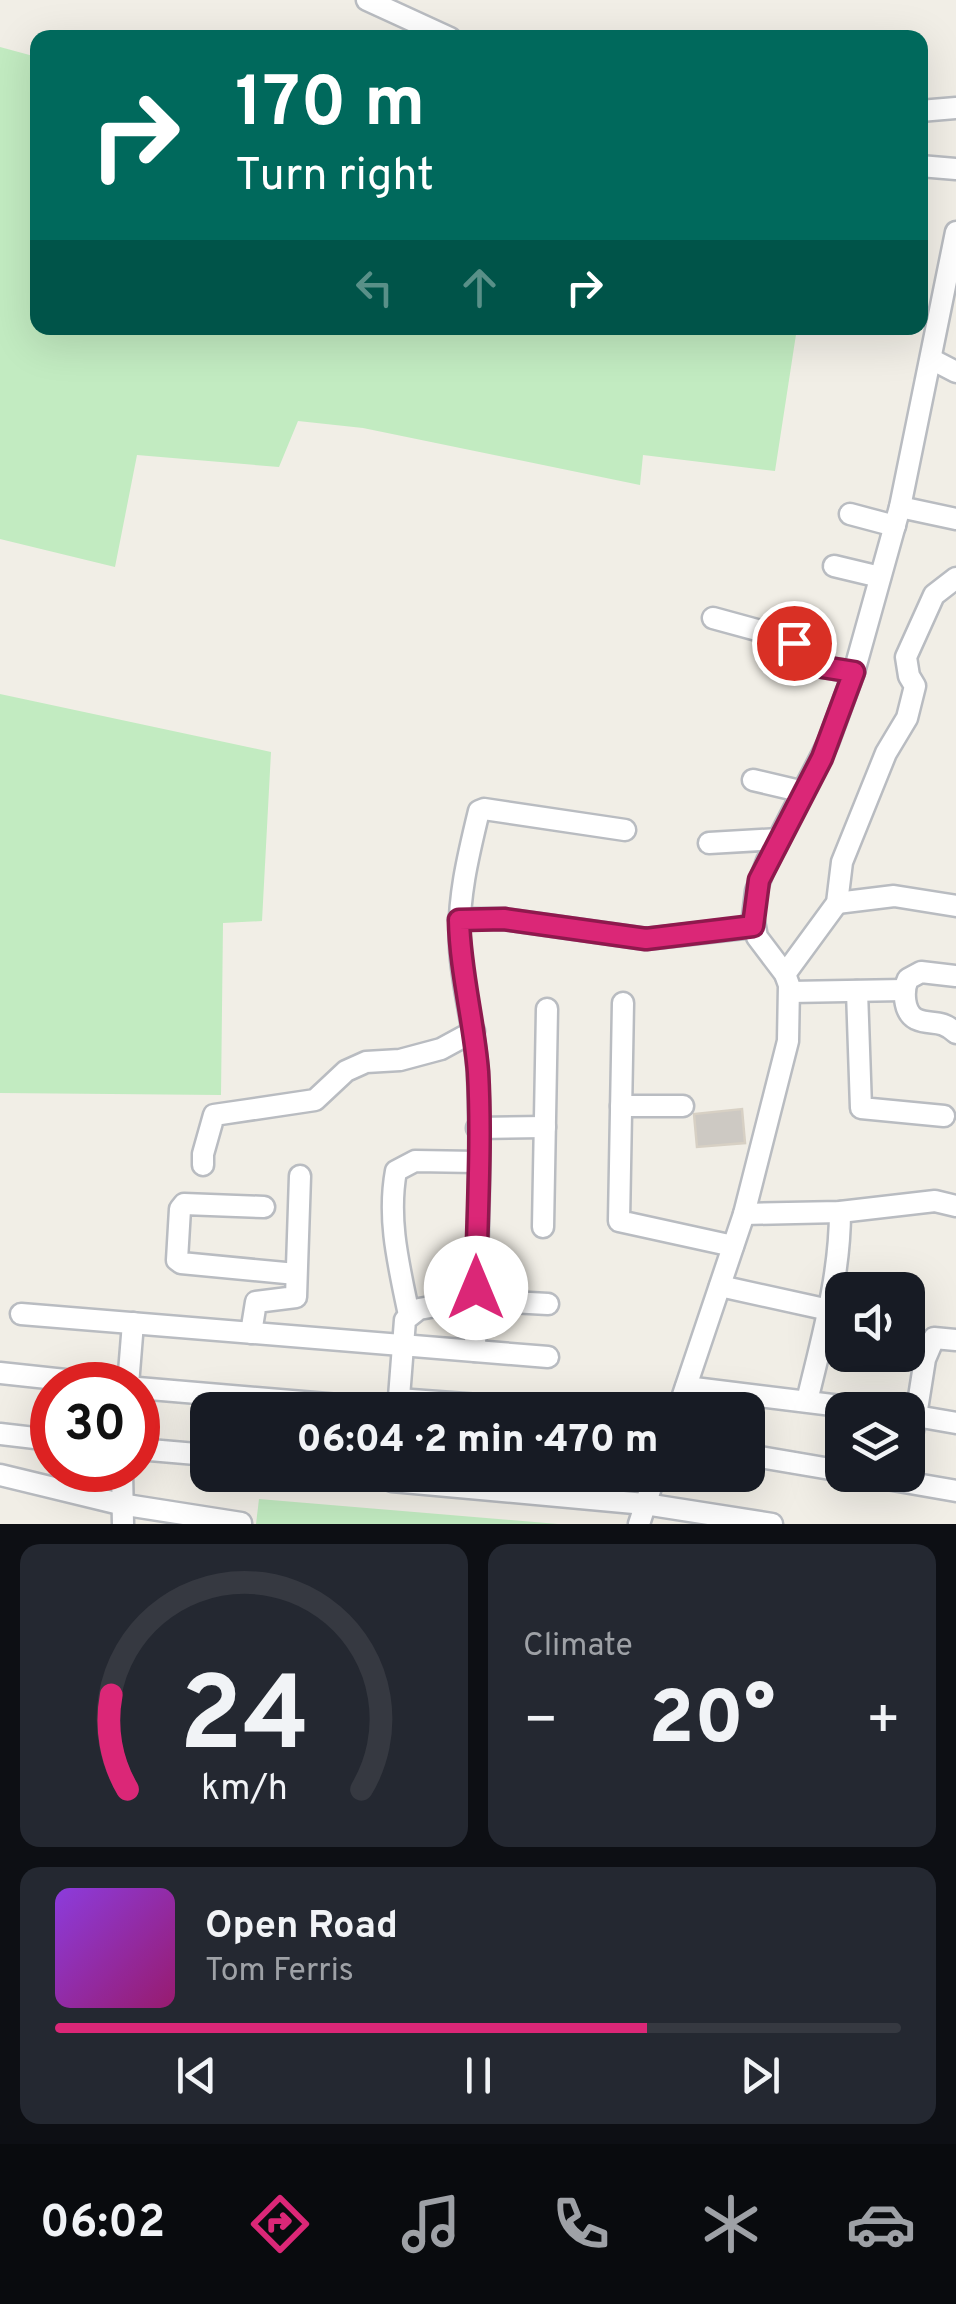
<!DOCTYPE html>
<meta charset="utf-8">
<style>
body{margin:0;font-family:Overpass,sans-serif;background:#242831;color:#f1f3f6;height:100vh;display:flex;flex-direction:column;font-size:38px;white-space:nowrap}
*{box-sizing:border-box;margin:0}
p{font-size:32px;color:#9ea1a6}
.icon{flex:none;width:55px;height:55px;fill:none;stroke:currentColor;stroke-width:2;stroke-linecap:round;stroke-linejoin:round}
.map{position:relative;height:1524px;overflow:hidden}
.sheet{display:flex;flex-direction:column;gap:20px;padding:20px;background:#0d0f14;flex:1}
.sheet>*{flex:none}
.hud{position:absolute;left:30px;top:30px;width:898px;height:305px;border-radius:20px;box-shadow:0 10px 40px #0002;background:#00695c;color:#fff;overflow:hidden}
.buttons{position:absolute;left:825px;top:1272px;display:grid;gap:20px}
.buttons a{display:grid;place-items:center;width:100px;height:100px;border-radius:20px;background:#171b24;box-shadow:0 10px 40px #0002;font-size:50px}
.speed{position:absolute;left:30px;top:1362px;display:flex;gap:20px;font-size:50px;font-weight:700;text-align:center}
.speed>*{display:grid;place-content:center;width:130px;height:130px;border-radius:50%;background:#171b24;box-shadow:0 10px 40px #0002;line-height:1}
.speed .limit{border:15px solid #d22;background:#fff;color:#111}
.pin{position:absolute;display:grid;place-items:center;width:85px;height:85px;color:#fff;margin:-42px;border:5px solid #fff;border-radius:50%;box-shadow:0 2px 10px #0007}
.me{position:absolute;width:110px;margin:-55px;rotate:0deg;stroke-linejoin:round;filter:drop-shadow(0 0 8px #0008)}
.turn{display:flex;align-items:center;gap:35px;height:210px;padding:0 40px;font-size:45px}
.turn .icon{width:130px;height:130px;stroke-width:2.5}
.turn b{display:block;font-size:70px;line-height:85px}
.lanes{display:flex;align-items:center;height:95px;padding:0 40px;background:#0003;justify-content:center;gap:50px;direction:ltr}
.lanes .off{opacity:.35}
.big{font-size:75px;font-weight:800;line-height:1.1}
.sheet .tile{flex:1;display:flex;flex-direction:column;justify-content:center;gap:15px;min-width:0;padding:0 35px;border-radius:20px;background:#242831}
.sheet .dial{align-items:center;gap:0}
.dial svg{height:260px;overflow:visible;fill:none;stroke:#363941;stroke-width:7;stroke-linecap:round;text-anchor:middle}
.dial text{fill:#f1f3f6;stroke:none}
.song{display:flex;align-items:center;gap:30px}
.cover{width:120px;height:120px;border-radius:15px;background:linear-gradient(135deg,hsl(270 70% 55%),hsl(320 70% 35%))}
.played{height:10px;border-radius:5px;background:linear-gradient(90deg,#db2777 70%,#363941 70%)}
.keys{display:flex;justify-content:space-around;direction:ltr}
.heat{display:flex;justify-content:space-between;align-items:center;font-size:55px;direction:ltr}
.sheet .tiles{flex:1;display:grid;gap:20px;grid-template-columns:1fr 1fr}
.tile:last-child{grid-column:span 2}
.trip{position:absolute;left:190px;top:1392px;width:575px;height:100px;border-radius:20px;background:#171b24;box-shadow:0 10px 40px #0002;font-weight:800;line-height:100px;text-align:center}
.tab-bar{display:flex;height:160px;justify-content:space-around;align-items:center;background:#090b0e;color:#9ea1a6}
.tab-bar .icon{width:70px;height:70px}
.tab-bar .current{color:#db2777}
.tab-bar b{font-size:45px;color:#f1f3f6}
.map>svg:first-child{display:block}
</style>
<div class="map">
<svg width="956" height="1524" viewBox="0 0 956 1524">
<rect width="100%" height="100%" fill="#f1eee6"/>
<g fill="#c2ebc1">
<polygon points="0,47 37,57 38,328 797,328 775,471 643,455 640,485 363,428 298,421 279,467 137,455 115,567 0,539"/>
<polygon points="0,694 271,752 262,921 223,923 221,1095 0,1093"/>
<polygon points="259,1499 558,1524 256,1524"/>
</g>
<polygon fill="#cdc9c3" stroke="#d7d0c4" stroke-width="2.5" points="742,1109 745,1143 697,1147 694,1114"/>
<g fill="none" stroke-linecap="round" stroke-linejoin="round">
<g stroke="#b9bcc1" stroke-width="25">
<g id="minor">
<polyline points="367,0 450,38"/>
<polyline points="920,111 956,108"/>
<polyline points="920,166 956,169"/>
<polyline points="931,359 956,372"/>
<polyline points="900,507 956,519"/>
<polyline points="850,514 895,526"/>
<polyline points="834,566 880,577"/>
<polyline points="713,618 786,638 810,665 854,672"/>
<polyline points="753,780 804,792"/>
<polyline points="709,843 779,839"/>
<polyline points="837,903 894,896 956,906"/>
<polyline points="459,919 504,919 646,939 753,927"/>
<polyline points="785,974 837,903 842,862 886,753 907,718 915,686 909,676 906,657 934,595 956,578"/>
<path d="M956 976 921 972 908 979C903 990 903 1012 916 1019 931 1026 940 1018 956 1033"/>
<polyline points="857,991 861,1108 944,1116"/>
<polyline points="790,992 904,990"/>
<polyline points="623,1003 619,1221 733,1246"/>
<polyline points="621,1106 683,1106"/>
<polyline points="477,1128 545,1127"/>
<polyline points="203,1165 203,1154 214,1115 315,1100 346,1071 366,1062 400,1060 441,1049 474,1031"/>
<polyline points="264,1207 184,1204 180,1209 177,1260 181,1263 296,1274"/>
<polyline points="744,1214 840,1212 935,1201 956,1206"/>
<polyline points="543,1227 547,1009"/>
<polyline points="720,1286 829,1310"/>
<polyline points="476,1288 504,1286 511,1302 548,1304"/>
<polyline points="21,1314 548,1357"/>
<path d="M409 1315C399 1266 387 1220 396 1171L415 1161 477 1162"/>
<polyline points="251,1333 256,1302 296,1297 300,1176"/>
<path d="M475 1351C476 1260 482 1167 478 1076 476 1032 462 990 460 947 457 901 468 856 479 811L484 809 625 830"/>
<polyline points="0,1373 112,1385"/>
<polyline points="128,1385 133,1323"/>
<polyline points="686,1387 873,1410"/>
<polyline points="138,1388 398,1410"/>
<polyline points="398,1399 545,1410"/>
<path d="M807 1401C822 1338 840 1277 840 1212"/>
<polyline points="398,1410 405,1320 419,1309 476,1299"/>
<polyline points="678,1410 744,1214 788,1041 789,985 785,974 757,937 753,916 756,891 767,861 828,743 854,672 900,507 956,232"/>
<polyline points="908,1415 916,1416 925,1359 934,1338 956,1340"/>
<polyline points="0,1434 52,1440"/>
<polyline points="138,1449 208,1455"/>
<polyline points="748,1455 842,1471"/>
<polyline points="908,1455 916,1416 956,1423"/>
<polyline points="122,1470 123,1524"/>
<polyline points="0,1475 120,1504 241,1523"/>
<polyline points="392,1475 392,1481 645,1504 772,1524"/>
<polyline points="864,1475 956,1491"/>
<polyline points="639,1524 655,1475"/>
</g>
</g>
<use href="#minor" stroke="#fff" stroke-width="20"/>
</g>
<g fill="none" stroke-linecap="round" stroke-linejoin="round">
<g stroke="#8e194d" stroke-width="25">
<path id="route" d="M476 1288C477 1217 482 1143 478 1072 474 1021 460 971 459 920L504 919 646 939 753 926 759 880 822 758 854 672 810 665 804 662 794 643"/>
</g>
<use href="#route" stroke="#db2777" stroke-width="18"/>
</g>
</svg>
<div class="buttons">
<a><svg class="icon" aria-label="sound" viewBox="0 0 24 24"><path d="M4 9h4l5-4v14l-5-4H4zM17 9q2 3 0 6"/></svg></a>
<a><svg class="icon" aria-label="layers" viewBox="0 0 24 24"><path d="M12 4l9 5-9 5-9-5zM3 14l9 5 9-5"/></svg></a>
</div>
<div class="speed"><div class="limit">30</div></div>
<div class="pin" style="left:794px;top:643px;background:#d93025"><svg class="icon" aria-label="arrive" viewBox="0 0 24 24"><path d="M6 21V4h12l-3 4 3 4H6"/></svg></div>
<svg class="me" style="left:476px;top:1288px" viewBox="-20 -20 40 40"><circle r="19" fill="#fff"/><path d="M0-13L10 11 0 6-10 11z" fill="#db2777"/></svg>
<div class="trip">06:04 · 2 min · 470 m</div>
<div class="hud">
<div class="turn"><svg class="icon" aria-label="right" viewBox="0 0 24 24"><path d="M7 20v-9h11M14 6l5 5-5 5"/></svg><div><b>170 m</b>Turn right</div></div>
<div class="lanes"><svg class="icon off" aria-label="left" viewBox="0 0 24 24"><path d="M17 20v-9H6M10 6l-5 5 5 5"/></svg><svg class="icon off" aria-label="ahead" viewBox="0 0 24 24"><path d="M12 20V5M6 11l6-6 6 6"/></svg><svg class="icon" aria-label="right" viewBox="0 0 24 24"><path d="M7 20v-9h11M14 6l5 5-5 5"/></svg></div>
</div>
</div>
<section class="sheet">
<div class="tiles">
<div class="tile dial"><svg viewBox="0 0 100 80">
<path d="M14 69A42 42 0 1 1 86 69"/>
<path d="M14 69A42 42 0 0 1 9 40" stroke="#db2777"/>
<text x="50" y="56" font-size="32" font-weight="700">24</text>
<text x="50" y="72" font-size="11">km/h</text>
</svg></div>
<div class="tile"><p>Climate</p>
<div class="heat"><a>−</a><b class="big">20°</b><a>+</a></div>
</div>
<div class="tile">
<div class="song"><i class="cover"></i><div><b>Open Road</b><p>Tom Ferris</p></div></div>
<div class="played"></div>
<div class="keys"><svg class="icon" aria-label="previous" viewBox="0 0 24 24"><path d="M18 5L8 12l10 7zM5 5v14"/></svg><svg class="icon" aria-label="pause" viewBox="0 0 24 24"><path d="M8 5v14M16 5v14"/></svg><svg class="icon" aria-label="next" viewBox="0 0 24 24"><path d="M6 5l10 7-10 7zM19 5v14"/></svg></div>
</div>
</div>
</section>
<nav class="tab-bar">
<b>06:02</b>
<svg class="icon current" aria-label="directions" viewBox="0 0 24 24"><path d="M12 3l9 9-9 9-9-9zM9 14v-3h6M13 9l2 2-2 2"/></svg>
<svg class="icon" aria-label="music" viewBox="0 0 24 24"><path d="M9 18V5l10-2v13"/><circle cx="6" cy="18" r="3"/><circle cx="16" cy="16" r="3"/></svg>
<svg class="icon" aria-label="phone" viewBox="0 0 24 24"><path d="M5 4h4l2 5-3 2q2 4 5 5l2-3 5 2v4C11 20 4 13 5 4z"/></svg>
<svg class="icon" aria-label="climate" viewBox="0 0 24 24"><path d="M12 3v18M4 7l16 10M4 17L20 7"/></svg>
<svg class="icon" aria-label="car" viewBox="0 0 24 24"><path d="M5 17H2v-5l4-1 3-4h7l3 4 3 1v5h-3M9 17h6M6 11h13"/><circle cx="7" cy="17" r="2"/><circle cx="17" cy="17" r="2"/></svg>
</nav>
